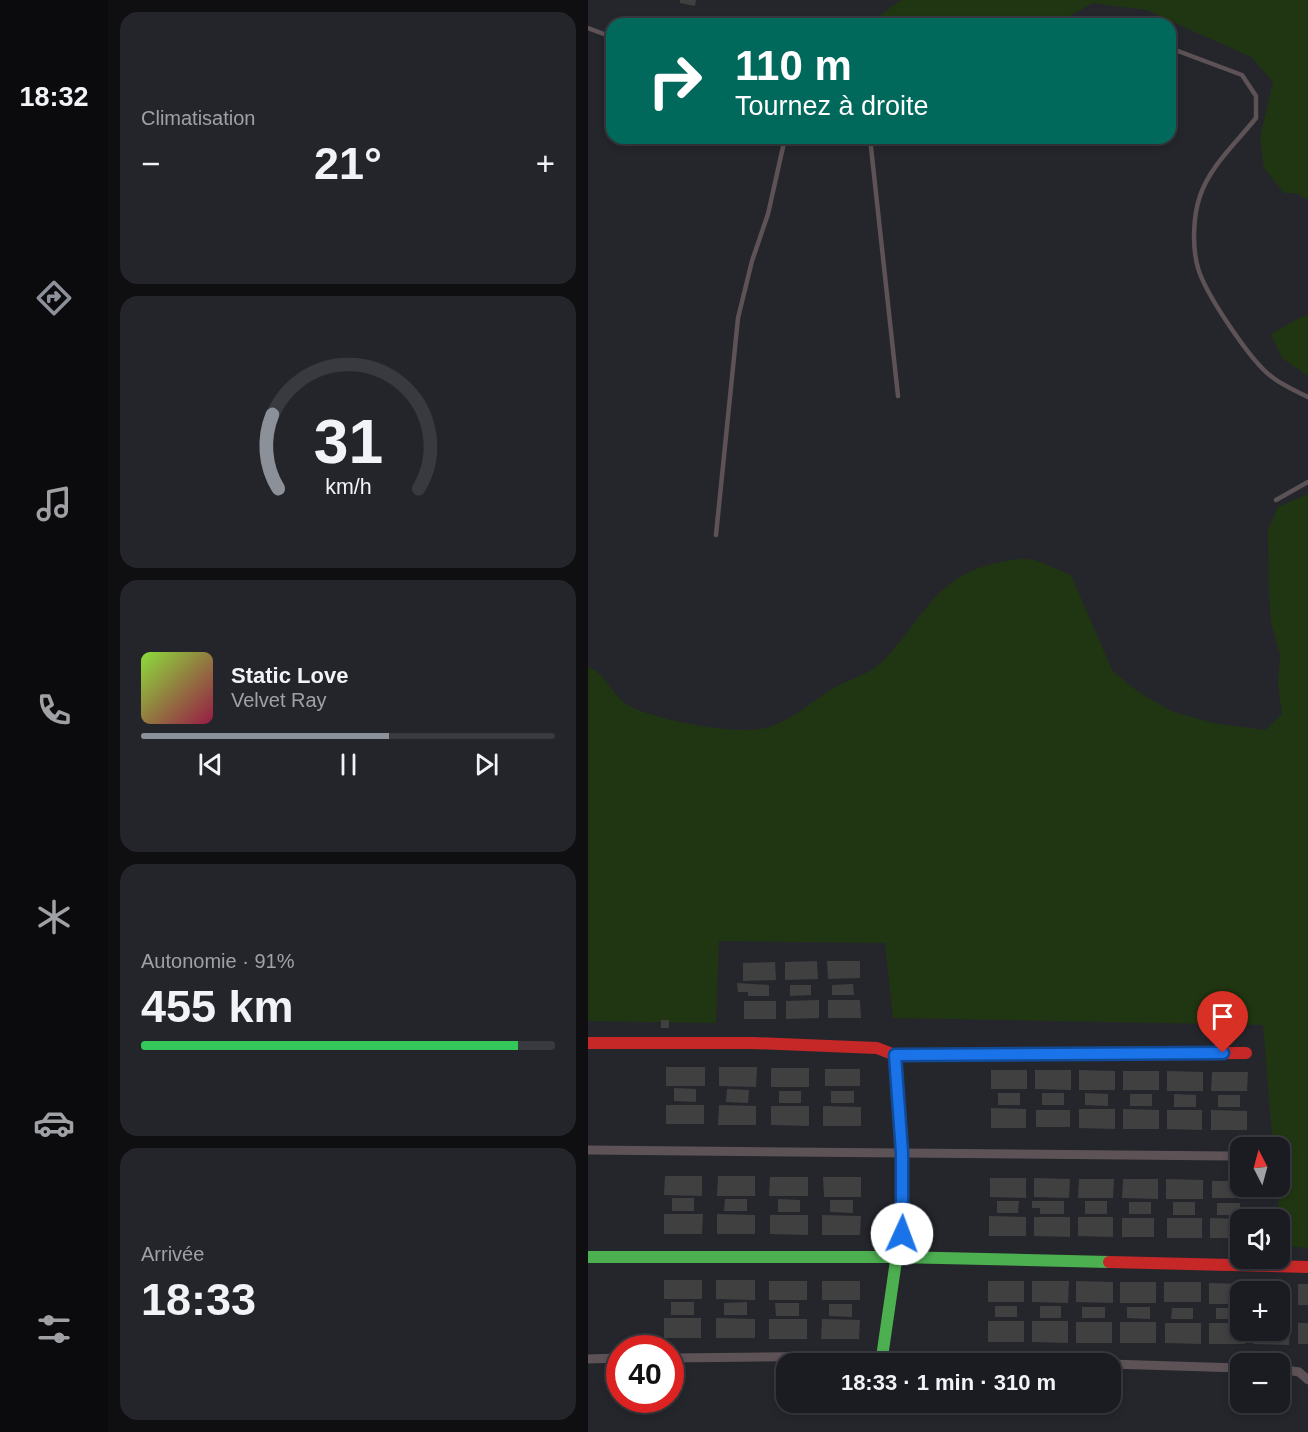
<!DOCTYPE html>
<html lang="fr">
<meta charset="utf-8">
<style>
body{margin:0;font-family:Arial,sans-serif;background:#24252a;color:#f1f3f6;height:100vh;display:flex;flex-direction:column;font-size:22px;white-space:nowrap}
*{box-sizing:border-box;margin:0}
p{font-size:20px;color:#a0a1a5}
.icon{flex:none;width:33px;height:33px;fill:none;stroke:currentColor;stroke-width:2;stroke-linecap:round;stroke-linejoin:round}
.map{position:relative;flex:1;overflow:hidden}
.panel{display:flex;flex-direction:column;gap:12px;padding:12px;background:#0f0f12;width:480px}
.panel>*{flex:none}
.top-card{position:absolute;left:18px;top:18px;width:570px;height:126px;border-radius:18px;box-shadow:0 3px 9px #0003,0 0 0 2px #393a3f;background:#00695c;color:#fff;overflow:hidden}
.needle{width:39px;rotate:354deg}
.fabs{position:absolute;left:642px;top:1137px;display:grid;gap:12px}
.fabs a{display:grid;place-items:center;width:60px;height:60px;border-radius:12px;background:#1b1c21;box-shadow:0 3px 9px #0003,0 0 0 2px #393a3f;font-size:30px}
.speed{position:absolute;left:18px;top:1335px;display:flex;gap:12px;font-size:30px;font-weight:700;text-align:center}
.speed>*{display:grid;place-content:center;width:78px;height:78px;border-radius:50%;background:#1b1c21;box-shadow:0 3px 9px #0003,0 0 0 2px #393a3f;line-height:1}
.speed .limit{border:9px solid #d22;background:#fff;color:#111}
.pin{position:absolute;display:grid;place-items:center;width:51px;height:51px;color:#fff;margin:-62px -26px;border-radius:50% 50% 50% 0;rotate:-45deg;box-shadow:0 0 6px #0007}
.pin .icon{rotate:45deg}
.me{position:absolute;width:66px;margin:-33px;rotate:2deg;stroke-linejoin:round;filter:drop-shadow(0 0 4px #0008)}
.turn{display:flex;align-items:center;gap:21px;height:126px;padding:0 30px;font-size:27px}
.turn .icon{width:78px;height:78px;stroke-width:2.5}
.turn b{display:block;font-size:42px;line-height:51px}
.big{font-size:45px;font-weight:800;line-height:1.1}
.panel .card{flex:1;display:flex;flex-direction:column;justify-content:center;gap:9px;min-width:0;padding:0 21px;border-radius:18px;background:#24252a}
.panel .dial{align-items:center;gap:0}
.dial svg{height:156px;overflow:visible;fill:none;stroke:#393a3f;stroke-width:7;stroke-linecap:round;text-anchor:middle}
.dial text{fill:#f1f3f6;stroke:none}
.song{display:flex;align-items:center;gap:18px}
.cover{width:72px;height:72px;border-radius:9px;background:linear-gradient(135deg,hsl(90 70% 55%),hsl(340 70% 35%))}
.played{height:6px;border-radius:3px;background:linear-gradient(90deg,#8c9099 60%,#393a3f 60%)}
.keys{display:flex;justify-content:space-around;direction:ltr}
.heat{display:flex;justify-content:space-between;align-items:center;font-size:33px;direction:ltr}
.charge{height:9px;border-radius:4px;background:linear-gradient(90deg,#34c759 91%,#393a3f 0)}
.trip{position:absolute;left:188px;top:1353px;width:345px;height:60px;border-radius:18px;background:#1b1c21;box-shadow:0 3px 9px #0003,0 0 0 2px #393a3f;font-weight:800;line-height:60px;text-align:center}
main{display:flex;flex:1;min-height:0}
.dock{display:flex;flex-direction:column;width:108px;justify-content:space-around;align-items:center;background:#0b0b0d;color:#a0a1a5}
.dock .icon{width:42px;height:42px}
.dock .current{color:#8c9099}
.dock b{font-size:27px;color:#f1f3f6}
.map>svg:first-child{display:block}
</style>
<main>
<nav class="dock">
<b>18:32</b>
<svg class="icon current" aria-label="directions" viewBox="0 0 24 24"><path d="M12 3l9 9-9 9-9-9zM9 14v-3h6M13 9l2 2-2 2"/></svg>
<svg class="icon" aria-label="music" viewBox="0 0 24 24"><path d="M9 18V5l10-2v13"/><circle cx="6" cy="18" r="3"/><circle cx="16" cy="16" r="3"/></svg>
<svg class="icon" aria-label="phone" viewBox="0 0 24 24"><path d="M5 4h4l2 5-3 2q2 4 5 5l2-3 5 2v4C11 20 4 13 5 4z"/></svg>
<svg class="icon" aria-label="climate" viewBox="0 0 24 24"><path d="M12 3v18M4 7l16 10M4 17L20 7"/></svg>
<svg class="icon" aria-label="car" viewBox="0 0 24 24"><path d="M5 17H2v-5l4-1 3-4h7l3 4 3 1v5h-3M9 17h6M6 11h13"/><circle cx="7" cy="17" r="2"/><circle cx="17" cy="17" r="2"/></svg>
<svg class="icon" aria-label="filters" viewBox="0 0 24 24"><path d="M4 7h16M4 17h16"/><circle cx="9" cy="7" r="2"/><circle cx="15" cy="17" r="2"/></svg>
</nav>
<section class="panel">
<div class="card"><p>Climatisation</p>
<div class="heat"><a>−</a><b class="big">21°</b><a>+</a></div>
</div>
<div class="card dial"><svg viewBox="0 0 100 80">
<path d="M14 69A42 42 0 1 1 86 69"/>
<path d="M14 69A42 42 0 0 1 11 31" stroke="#8c9099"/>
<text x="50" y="56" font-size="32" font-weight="700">31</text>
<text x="50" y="72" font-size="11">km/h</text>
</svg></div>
<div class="card">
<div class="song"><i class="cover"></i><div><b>Static Love</b><p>Velvet Ray</p></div></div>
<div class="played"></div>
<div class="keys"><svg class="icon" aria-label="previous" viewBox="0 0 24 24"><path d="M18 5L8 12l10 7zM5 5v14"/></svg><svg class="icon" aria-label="pause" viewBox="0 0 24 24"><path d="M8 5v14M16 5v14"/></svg><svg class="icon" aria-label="next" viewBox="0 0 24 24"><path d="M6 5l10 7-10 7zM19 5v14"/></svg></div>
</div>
<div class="card"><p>Autonomie · 91%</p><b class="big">455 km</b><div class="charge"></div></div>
<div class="card"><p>Arrivée</p><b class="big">18:33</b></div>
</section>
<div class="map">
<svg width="720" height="1432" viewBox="0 0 720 1432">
<rect width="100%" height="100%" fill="#24262c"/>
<g fill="#203612">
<polygon points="313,0 720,0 720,200 708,193 696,193 676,168 672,138 685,82 663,57 558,10 505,3 476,19 450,24 281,24"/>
<polygon points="715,316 720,316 720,376 694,358 683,334"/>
<path d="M720 494V1248L694 1246 689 1187 692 1186V1148L685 1147 675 1025 305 1018 297 943 131 941 128 1023 0 1021V667C17 672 23 694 38 704 62 719 135 732 163 730 193 729 216 708 239 692 258 679 282 676 298 658 336 617 348 576 409 563 421 560 437 557 449 561 461 565 472 571 483 575L524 670 549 691 583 711 625 723 677 730 694 714 690 684 692 655 683 622 681 592 680 530 690 507Z"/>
</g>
<g fill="#404041">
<polygon points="92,0 108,0 107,6 92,3"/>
<polygon points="229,961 230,979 197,980 197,962"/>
<polygon points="239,961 272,961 272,978 240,979"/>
<polygon points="187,962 188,980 155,981 155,963"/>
<polygon points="149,983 181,985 181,996 160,996 160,992 150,992"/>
<polygon points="265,984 266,995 244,995 244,985"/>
<polygon points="202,985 223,985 223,995 202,996"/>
<polygon points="231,1000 231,1018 198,1019 198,1001"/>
<polygon points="240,1000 272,1000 273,1018 240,1018"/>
<rect x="156" y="1001" width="32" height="18"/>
<rect x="73" y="1020" width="8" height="8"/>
<rect x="78" y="1067" width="39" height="19"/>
<polygon points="131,1067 169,1067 168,1087 131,1086"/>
<rect x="183" y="1068" width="38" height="19"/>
<rect x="237" y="1069" width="35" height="17"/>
<rect x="403" y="1070" width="36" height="19"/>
<polygon points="447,1070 483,1070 483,1090 447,1089"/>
<polygon points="491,1070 527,1071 527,1090 491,1090"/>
<rect x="535" y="1071" width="36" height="19"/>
<polygon points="579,1071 615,1072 615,1091 579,1091"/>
<polygon points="624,1072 660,1072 659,1091 623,1091"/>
<polygon points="86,1088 108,1089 108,1102 86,1101"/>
<polygon points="139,1089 161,1090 160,1103 138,1102"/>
<rect x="191" y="1091" width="22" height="12"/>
<rect x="243" y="1091" width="23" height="12"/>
<rect x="410" y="1093" width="22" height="12"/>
<rect x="454" y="1093" width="22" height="12"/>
<polygon points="497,1093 520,1094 520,1106 497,1105"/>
<rect x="542" y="1094" width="22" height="12"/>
<polygon points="586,1094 608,1095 608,1107 586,1107"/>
<rect x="630" y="1095" width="22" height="12"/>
<rect x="78" y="1105" width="38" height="19"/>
<polygon points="131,1105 168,1106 168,1125 130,1125"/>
<polygon points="183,1106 221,1106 221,1126 183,1125"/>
<polygon points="235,1106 273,1107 273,1126 235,1126"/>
<polygon points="403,1108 438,1109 438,1128 403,1128"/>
<polygon points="491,1109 527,1109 527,1129 491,1128"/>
<polygon points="535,1109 571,1110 571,1129 535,1129"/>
<rect x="448" y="1110" width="34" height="17"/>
<polygon points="579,1110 614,1110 614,1130 579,1129"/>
<polygon points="623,1110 659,1111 659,1130 623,1130"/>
<polygon points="77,1176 114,1176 114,1196 76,1195"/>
<polygon points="130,1176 167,1176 167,1196 129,1196"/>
<polygon points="182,1177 220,1177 220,1196 181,1196"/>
<polygon points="235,1177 273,1177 273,1197 236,1197"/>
<polygon points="402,1178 438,1178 438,1198 402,1197"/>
<polygon points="446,1178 482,1179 481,1198 446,1197"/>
<polygon points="491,1179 526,1179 525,1198 490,1198"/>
<polygon points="535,1179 570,1179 570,1199 534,1198"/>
<polygon points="578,1179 615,1180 615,1199 578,1199"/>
<rect x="624" y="1181" width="27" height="17"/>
<rect x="84" y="1198" width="22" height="13"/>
<polygon points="137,1199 159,1199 159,1211 136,1211"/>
<polygon points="190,1199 212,1200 212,1212 190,1212"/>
<polygon points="242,1200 265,1200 265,1213 242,1212"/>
<polygon points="409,1201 431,1201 430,1213 409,1213"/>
<polygon points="444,1201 476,1201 476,1214 452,1214 452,1208 444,1208"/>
<rect x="497" y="1201" width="22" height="13"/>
<rect x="541" y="1202" width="22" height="12"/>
<rect x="585" y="1202" width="22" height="13"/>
<rect x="629" y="1203" width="23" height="12"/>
<polygon points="76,1214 115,1214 114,1234 76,1234"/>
<polygon points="129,1214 167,1215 167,1234 129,1234"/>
<polygon points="182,1215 220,1215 220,1235 182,1234"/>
<polygon points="234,1215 273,1216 272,1235 234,1235"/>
<polygon points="401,1216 438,1217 438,1236 401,1236"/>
<polygon points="446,1217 482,1217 482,1237 446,1236"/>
<polygon points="490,1217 525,1217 525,1237 490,1236"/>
<rect x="534" y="1218" width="32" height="19"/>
<rect x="579" y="1218" width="35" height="20"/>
<polygon points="622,1218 652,1219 652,1238 622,1238"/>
<rect x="76" y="1280" width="38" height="19"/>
<polygon points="128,1280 167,1280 167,1300 128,1299"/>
<rect x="181" y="1281" width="38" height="19"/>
<rect x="234" y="1281" width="38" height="19"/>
<rect x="400" y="1281" width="36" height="21"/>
<polygon points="444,1281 481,1281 480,1303 444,1302"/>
<polygon points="488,1281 525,1282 525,1303 488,1302"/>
<rect x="532" y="1282" width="36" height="21"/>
<rect x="576" y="1282" width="37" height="20"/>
<polygon points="621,1283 658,1284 658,1292 652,1292 652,1304 621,1304"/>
<polygon points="666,1284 702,1284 701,1305 692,1305 692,1292 666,1292"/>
<rect x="710" y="1284" width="10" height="21"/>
<rect x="83" y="1302" width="23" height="13"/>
<polygon points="159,1302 159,1315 136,1315 136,1303"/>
<polygon points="187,1303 211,1303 211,1316 188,1316"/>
<polygon points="241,1304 264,1304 264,1317 241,1316"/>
<rect x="407" y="1306" width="22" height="11"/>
<rect x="452" y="1306" width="21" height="12"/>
<rect x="494" y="1307" width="23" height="11"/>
<polygon points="539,1307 562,1307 562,1319 539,1318"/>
<polygon points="584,1308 605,1308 605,1319 583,1319"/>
<rect x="628" y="1308" width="22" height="11"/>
<rect x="76" y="1318" width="37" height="20"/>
<polygon points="128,1318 167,1319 167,1338 128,1338"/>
<rect x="181" y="1319" width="38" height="20"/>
<polygon points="234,1319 272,1320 271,1339 233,1339"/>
<rect x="400" y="1321" width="36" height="21"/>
<polygon points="444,1321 480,1321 480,1343 444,1342"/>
<rect x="488" y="1322" width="36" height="21"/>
<rect x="532" y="1322" width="36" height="21"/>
<polygon points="577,1323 613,1323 613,1344 577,1343"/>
<polygon points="621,1323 652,1323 652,1330 657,1330 657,1344 621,1344"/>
<polygon points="692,1323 702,1324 701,1345 665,1344 665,1330 692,1330"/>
<rect x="710" y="1323" width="10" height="21"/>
</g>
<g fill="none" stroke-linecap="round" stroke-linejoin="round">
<g stroke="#5d5255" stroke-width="4.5">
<polyline points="0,28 24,37"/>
<path d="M582 48 654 75 668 96V118C648 143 622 166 612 196 605 216 604 247 610 268 617 293 663 362 684 377 694 385 708 391 720 397"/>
<polyline points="282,138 310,396"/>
<polyline points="688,500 720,482"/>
<polyline points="128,535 150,318 164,261 180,214 197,138"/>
</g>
<g stroke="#5d5255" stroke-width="9">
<polyline points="0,1150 642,1156"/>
<polyline points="82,1358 254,1356 514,1364"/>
<polyline points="0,1359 32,1358"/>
<polyline points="522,1364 652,1368"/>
<polyline points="692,1369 711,1372 720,1380"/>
</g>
<g stroke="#4caf50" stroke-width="12">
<polyline points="0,1257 309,1257 521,1262"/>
<polyline points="294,1357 311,1240"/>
</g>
<g stroke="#c62828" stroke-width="12">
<path d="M0 1043H165L289 1048 307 1055C311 1116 320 1179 311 1240"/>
<polyline points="307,1055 658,1053"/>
<polyline points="521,1262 720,1267"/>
</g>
</g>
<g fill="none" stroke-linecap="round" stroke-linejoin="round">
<g stroke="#114b97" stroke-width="15">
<polyline id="route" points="314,1234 314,1153 307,1055 635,1053"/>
</g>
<use href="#route" stroke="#1a73e8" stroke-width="10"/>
</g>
</svg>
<div class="fabs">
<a><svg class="needle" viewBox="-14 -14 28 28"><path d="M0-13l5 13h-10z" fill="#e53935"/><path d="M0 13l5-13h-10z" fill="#a0a1a5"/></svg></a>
<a><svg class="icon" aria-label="sound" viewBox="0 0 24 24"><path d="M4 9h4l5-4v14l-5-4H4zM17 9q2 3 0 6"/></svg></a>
<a>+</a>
<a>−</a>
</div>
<div class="speed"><div class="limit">40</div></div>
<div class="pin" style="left:635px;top:1053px;background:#d93025"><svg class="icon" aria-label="arrive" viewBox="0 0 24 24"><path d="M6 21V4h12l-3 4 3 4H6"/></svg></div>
<svg class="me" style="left:314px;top:1234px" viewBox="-20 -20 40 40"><circle r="19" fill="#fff"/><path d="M0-13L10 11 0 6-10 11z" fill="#1a73e8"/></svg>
<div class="trip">18:33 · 1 min · 310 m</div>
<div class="top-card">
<div class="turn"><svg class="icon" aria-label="right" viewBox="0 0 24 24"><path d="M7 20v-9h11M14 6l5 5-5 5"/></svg><div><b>110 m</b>Tournez à droite</div></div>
</div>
</div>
</main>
